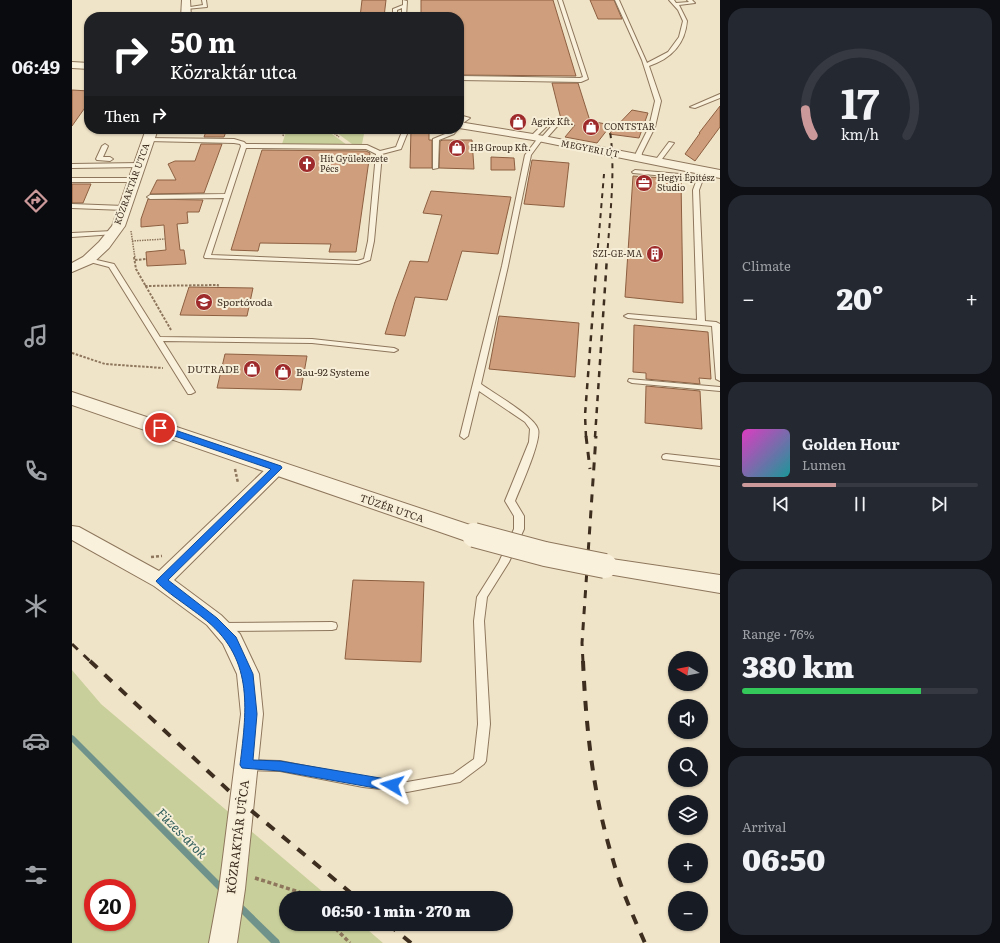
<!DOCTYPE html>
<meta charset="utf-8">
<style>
body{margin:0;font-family:Literata,serif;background:#242831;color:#f1f3f6;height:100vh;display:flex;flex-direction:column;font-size:15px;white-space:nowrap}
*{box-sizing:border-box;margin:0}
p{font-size:13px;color:#9ea1a6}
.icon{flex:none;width:22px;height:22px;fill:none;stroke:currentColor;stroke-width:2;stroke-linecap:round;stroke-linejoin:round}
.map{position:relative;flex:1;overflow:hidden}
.sheet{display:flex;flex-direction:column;gap:8px;padding:8px;background:#0d0f14;width:280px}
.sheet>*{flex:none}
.hud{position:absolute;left:12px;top:12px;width:380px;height:122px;border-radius:16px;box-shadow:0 1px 3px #0004;background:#202124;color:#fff;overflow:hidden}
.needle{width:26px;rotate:279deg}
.fabs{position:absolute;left:596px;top:651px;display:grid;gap:8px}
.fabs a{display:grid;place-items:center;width:40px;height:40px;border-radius:50%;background:#171b24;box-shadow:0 1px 3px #0004;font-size:20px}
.speed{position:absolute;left:12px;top:879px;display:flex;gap:8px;font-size:20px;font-weight:700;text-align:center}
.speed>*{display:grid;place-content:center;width:52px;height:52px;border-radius:50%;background:#171b24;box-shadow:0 1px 3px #0004;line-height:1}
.speed .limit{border:6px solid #d22;background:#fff;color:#111}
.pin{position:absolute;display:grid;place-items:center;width:34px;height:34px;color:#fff;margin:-17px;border:2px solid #fff;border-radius:50%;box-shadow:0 1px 4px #0007}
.me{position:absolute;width:44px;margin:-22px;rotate:277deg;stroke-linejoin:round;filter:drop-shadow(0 0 3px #0008)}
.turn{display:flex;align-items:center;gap:14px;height:84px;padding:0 20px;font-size:18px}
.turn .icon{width:52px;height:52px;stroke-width:2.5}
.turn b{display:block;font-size:28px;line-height:34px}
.then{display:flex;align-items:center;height:38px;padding:0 20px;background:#0003;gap:8px;font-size:15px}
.big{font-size:30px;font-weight:800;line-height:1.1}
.sheet .tile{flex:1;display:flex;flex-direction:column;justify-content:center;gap:6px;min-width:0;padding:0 14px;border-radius:16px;background:#242831}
.sheet .dial{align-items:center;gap:0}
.dial svg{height:104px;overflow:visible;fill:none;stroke:#363941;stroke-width:7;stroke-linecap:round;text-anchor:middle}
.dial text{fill:#f1f3f6;stroke:none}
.song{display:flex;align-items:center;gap:12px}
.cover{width:48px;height:48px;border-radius:6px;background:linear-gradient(135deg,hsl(310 70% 55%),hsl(180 70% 35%))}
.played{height:4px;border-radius:2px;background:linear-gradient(90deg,#cc999b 40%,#363941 40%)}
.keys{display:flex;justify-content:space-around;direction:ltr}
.heat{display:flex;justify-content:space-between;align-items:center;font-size:22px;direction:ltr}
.charge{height:6px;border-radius:3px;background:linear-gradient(90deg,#34c759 76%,#363941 0)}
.trip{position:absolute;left:207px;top:891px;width:234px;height:40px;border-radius:20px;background:#171b24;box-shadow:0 1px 3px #0004;font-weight:800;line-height:40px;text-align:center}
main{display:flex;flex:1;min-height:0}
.tab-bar{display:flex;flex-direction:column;width:72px;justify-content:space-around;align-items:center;background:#090b0e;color:#9ea1a6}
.tab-bar .icon{width:28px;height:28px}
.tab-bar .selected{color:#cc999b}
.tab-bar b{font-size:18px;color:#f1f3f6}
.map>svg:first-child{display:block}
</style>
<main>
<nav class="tab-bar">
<b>06:49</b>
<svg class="icon selected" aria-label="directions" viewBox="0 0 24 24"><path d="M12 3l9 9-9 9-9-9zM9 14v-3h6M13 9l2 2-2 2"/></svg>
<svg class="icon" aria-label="music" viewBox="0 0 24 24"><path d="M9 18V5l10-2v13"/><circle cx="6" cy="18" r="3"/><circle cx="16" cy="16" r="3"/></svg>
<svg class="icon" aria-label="phone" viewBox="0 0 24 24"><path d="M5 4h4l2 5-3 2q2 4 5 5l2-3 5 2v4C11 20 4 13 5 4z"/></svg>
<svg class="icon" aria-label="climate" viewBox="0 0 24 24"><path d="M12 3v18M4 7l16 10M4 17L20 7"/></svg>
<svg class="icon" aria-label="car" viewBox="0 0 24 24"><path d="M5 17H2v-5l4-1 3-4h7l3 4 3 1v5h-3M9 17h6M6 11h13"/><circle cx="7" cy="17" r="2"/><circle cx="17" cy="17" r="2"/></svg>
<svg class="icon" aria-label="filters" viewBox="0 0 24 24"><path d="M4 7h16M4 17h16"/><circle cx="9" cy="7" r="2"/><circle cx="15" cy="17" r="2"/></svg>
</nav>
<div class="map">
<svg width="648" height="943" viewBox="0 0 648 943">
<rect width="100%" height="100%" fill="#f0e4c8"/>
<g fill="#c9cf9b" fill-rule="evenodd">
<polygon points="215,129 235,129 260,134 275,145 210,144"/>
<polygon points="266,129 293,129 290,144 280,144 265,133"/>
<path d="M0 670 29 704 258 898H214V924H289L311 943H0ZM21 888H55V922H21Z"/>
</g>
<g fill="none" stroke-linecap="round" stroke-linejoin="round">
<g fill="#6f938a" fill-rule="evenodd">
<polygon points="0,735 2,736 154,888 155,890 154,892 151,893 148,892 0,742"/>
<polygon points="166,902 169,903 207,940 208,943 199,943 163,907 162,905 163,903"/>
</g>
</g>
<g fill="#cf9f7d" stroke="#8d5f41">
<polygon points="290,0 314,0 312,17 288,17"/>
<polygon points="349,0 481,0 504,76 387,75 387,17 349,17"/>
<polygon points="518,0 542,0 550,19 526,19"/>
<polygon points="480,83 506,83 518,121 539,125 525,143 493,137 503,125 490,123"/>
<polygon points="0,90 17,91 17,102 0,126"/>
<polygon points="648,106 648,127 623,161 613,154 628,133 627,133"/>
<polygon points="560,110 576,113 567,138 537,134"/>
<polygon points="135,129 155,129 152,137 132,137"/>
<polygon points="339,129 357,129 357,140 360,140 360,168 338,168"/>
<polygon points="371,140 400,140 402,169 367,168 368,141"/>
<polygon points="129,144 150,144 132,193 78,194 85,180 104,180 96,164 103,161 123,161"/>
<polygon points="190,150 294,151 298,153 284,252 257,252 259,244 188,243 186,251 159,250"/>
<polygon points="419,157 442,158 443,170 419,170"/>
<polygon points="460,160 497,163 492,207 452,204"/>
<polygon points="561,176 609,179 611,303 553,297"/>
<polygon points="0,184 19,184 11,203 0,203"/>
<polygon points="359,191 439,197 426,254 390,251 375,300 343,297 333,336 313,334 323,302 338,261 356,262 370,215 351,213"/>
<polygon points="76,199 131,200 127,212 115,212 116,223 105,224 108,250 112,250 114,264 75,266 74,252 94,250 92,225 69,227 69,219"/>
<polygon points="117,287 181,288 175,316 108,315"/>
<polygon points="427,316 507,323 503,377 417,369"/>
<polygon points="562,325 636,332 639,379 627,378 628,384 574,379 574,373 561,372"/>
<polygon points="153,354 235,356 229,390 145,388"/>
<polygon points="574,386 628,391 630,429 573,423"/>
<polygon points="281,580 352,582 349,662 273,659"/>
</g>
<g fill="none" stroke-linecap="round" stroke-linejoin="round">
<g stroke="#8d765c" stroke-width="2">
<g id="service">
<polygon points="130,0 134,0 135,7 114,9 112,8 131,5"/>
<polygon points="331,0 335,1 334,17 330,17 330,8 325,10 325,17 321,17 321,9 331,5"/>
<polygon points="486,0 490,0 516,79 509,82 387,80 387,76 508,78 511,77"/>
<path d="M543 0H547L575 63 596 52 607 37 611 21 606 10 597 0H602L604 3 617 2 615 0H620L623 3 607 5 615 21C613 45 598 59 577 66L589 101 583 127 570 153 569 159 566 161 563 159 564 153 577 127 583 101 570 60Z"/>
<polygon points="648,94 648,98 623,108 618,107"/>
<polygon points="387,115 398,118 387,126 387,121 390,119 387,119"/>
<polygon points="476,119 481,120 463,138 459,138 459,136"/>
<path d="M484 121 489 122 473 140H470L459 155 436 266 409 384C421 393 462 416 466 429 470 440 448 488 443 501L452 516V529L437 562 415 597 412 621 418 724 414 761 412 764 388 782 335 792 291 787 208 771 174 770 170 768 168 765 170 762 174 760 208 761 291 777 335 782 381 774 402 759 406 724 402 621 405 597 427 562 442 529V516L433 501 457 442 458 429 453 422 407 391 396 436 392 439 388 436 430 266 453 155 466 138H469Z"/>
<path d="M331 129H337L329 149 310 154 302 241 298 260 287 264 133 258 132 257 152 198 78 199 75 197 78 195 153 194 169 146 168 144 162 143 76 141 73 139 74 138 162 139 172 142 174 144 295 145 308 151 324 147ZM174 148 294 149 304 154 296 241 292 259 285 261 139 255Z"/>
<polygon points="380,129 386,129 382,134 367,140 366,168 361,169 361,139 378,132"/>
<polygon points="597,142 602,143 587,163 583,163 582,162"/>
<polygon points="33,144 36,146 31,157 38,157 41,159 38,161 25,160 24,159 30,146"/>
<polygon points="0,164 68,163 71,165 68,167 0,168"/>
<polygon points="563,170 630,176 637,171 642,172 630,182 627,190 633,321 644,322 648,324 648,381 644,379 640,326 556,318 552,316 556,314 625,320 621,190 625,179 561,173 560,172"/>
<polygon points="0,178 62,178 65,180 62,182 0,182"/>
<polygon points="0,204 52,206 55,208 52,210 0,208"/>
<polygon points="41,231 44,233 43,234 0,237 0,233"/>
<polygon points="16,258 42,264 88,337 240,339 322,348 326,350 322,352 240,343 91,341 123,392 119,394 116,394 37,267 14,261 14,259"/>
<polygon points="557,379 648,387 648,391 560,383 556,381"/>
<polygon points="594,454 648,460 648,466 591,459 590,457 591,455"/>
<polygon points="260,622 264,623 265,626 264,629 260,630 149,631 145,630 144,627 145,624 149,623"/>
</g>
</g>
<g stroke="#8d765c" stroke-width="2">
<g id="minor">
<polygon points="110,0 118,0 119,17 109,17"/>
<polygon points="0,62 17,63 17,69 0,68"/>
<polygon points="387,122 461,134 648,170 648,178 461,140 387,128"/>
<polygon points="74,129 86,129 53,226 37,248 21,263 0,272 0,263 11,257 27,242 40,226"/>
<polygon points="205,462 211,464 214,468 211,472 102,580 149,615 168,634 187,674 191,714 173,889 165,943 137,943 147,889 169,714 165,674 151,644 135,625 82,586 0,540 0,526 7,527 87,571 199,464"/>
</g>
</g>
<g stroke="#8d765c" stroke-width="2">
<g id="tertiary">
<polygon points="0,392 410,529 414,535 410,541 402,543 394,541 0,405"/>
<polygon points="533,558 648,575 648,593 524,572 521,566 524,560"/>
</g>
</g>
<g stroke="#8d765c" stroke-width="1.5" stroke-dasharray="1.5 1" stroke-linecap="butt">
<polyline points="242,129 262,133"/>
<polyline points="264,129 262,133 267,137"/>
<polyline points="211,136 213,129"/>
<polyline points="59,231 63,258"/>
<polyline points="60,241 93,239"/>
</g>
<g stroke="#8d765c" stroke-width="2" stroke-dasharray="2.5 1.5" stroke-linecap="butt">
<polyline points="62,257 64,269 99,330"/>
<polyline points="63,260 74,259"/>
<polyline points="73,286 146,285 145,288"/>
<polyline points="0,353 33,364 91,368"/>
</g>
<g stroke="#8d765c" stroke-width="2.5" stroke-dasharray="3 2" stroke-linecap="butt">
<polyline points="163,469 166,483"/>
<polyline points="79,557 90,556"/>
</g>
<g stroke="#8d765c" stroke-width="3.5" stroke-dasharray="4 2.5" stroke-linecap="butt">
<polyline points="183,878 227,892 233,898"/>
<polyline points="259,924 278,943"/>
</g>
<use href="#service" fill="#faf1dc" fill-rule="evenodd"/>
<use href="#minor" fill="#faf1dc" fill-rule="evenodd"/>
<use href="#tertiary" fill="#faf1dc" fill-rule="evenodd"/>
<g stroke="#3d2e20" stroke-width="2" stroke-dasharray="5 5" stroke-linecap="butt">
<polyline points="525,258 532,174"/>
<path d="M535 258C538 212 545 164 536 119"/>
</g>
<g stroke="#3d2e20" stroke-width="2.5" stroke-dasharray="6 6" stroke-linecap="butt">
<polyline points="514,437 513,415 525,257"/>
<polyline points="523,437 535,257"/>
</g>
<g stroke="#3d2e20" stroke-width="3" stroke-dasharray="8 8" stroke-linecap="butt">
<polyline points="514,436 518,469"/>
<polyline points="0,644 19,662"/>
<polyline points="511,662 510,643 524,436"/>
</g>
<g stroke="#3d2e20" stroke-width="4" stroke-dasharray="10 10" stroke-linecap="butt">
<polyline points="18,661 170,803 285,898"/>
<path d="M511 661C514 728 521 796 541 860 549 889 561 916 573 943"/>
<polyline points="316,924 339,943"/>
</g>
<g stroke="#8d765c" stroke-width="26" stroke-linecap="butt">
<polyline id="tertiary-bridge" points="402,535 473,554 533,566"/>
</g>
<use href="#tertiary-bridge" stroke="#faf1dc" stroke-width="24"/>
</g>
<path fill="#1a73e8" stroke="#114b97" d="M85 426H91L209 466 210 468 96 580 145 618 164 637 181 674 185 714 181 760 208 761 320 780 325 782 326 785 325 789 320 791 208 771 170 768 168 765C175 706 182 657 130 617 120 609 90 589 84 581L199 469 85 430 84 428Z"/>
<defs>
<g id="shop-disc" transform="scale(0.9)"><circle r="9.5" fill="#9e2a2b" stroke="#f7eed8"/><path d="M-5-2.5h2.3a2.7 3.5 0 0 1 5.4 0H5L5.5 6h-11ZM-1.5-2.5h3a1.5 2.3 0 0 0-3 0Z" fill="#fff"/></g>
<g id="church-disc" transform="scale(0.9)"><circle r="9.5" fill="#9e2a2b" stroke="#f7eed8"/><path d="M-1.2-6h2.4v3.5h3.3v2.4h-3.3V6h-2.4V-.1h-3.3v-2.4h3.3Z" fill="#fff"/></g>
<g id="office-disc" transform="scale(0.9)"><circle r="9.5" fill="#9e2a2b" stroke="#f7eed8"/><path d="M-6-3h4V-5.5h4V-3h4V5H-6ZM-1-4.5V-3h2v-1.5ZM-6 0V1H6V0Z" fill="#fff"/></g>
<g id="building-disc" transform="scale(0.9)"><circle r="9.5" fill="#9e2a2b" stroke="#f7eed8"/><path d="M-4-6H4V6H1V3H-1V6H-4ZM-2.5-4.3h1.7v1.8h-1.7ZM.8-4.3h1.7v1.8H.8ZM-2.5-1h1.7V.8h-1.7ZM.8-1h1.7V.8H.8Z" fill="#fff"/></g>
<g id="school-disc" transform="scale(0.9)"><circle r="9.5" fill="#9e2a2b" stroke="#f7eed8"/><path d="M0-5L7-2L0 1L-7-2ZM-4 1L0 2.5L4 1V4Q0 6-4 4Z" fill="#fff"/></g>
</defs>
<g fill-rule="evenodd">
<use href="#shop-disc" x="446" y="122"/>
<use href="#shop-disc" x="519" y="127"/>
<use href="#shop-disc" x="385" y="148"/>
<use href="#church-disc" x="235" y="164"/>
<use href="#office-disc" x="572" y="183"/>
<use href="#building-disc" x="583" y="254"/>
<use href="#school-disc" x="132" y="302"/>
<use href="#shop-disc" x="180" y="369"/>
<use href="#shop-disc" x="211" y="372"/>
</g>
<g text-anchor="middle" stroke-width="4" stroke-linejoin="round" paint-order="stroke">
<g font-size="9" fill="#3d2e20" stroke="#f7eed8" text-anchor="start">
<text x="459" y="125">Agrix Kft.</text>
<text x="532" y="130">CONTSTAR</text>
<text x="398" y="151">HB Group Kft.</text>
<text x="248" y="162">Hit Gyülekezete<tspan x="248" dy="10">Pécs</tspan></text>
<text x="585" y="181">Hegyi Építész<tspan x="585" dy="10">Studio</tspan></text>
<text x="570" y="257" text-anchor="end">SZI-GE-MA</text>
</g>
<g font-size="9" fill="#3d2e20" stroke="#f7eed8">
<text transform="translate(518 149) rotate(11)" y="3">MEGYERI ÚT</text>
<text transform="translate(60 184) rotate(-70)" y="3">KÖZRAKTÁR UTCA</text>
</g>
<g font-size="10" fill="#3d2e20" stroke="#f7eed8" text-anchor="start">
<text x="145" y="306">Sportóvoda</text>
<text x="167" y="373" text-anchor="end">DUTRADE</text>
<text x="224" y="376">Bau-92 Systeme</text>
</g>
<g font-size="10" fill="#3d2e20" stroke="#f7eed8">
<text transform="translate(320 508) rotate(19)" y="4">TÜZÉR UTCA</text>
</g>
<g font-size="12" fill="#3d2e20" stroke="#f7eed8">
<text transform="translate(166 837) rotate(-83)" y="4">KÖZRAKTÁR UTCA</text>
</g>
<g font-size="13" font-style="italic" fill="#2f5d5a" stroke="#f7eed8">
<text transform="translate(110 833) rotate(45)" y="5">Füzes-árok</text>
</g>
</g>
</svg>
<div class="fabs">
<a><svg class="needle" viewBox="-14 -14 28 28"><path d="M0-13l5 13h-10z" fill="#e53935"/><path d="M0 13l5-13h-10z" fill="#9ea1a6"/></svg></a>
<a><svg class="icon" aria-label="sound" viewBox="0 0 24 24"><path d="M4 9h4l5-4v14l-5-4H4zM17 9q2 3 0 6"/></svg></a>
<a><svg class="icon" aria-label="search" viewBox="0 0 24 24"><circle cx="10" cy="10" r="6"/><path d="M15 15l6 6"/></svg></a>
<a><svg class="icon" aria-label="layers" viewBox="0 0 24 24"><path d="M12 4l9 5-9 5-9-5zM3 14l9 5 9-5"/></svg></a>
<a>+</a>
<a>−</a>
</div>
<div class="speed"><div class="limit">20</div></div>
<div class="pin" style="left:88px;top:428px;background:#d93025"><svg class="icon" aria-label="arrive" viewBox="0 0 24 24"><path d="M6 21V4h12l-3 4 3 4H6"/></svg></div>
<svg class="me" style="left:320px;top:785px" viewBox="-20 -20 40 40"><path d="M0-17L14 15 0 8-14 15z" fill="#1a73e8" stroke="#fff" stroke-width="4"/></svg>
<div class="trip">06:50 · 1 min · 270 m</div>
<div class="hud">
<div class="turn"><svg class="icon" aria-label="right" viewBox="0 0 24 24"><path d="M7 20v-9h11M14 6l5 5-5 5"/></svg><div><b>50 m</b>Közraktár utca</div></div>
<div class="then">Then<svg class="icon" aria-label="right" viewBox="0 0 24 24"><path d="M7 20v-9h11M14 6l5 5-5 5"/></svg></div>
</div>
</div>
<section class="sheet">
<div class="tile dial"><svg viewBox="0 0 100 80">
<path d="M14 69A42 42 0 1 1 86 69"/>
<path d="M14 69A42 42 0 0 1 8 49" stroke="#cc999b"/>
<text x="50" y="56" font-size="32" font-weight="700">17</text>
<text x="50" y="72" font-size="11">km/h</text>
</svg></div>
<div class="tile"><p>Climate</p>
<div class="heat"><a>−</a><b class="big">20°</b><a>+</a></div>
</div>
<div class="tile">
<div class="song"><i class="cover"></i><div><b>Golden Hour</b><p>Lumen</p></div></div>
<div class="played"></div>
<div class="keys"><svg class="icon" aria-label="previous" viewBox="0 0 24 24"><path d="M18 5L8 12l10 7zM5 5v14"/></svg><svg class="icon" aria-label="pause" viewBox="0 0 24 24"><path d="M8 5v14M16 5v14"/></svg><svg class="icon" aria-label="next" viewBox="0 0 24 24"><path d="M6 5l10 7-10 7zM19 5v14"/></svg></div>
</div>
<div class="tile"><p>Range · 76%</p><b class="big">380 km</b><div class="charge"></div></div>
<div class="tile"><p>Arrival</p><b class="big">06:50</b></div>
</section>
</main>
